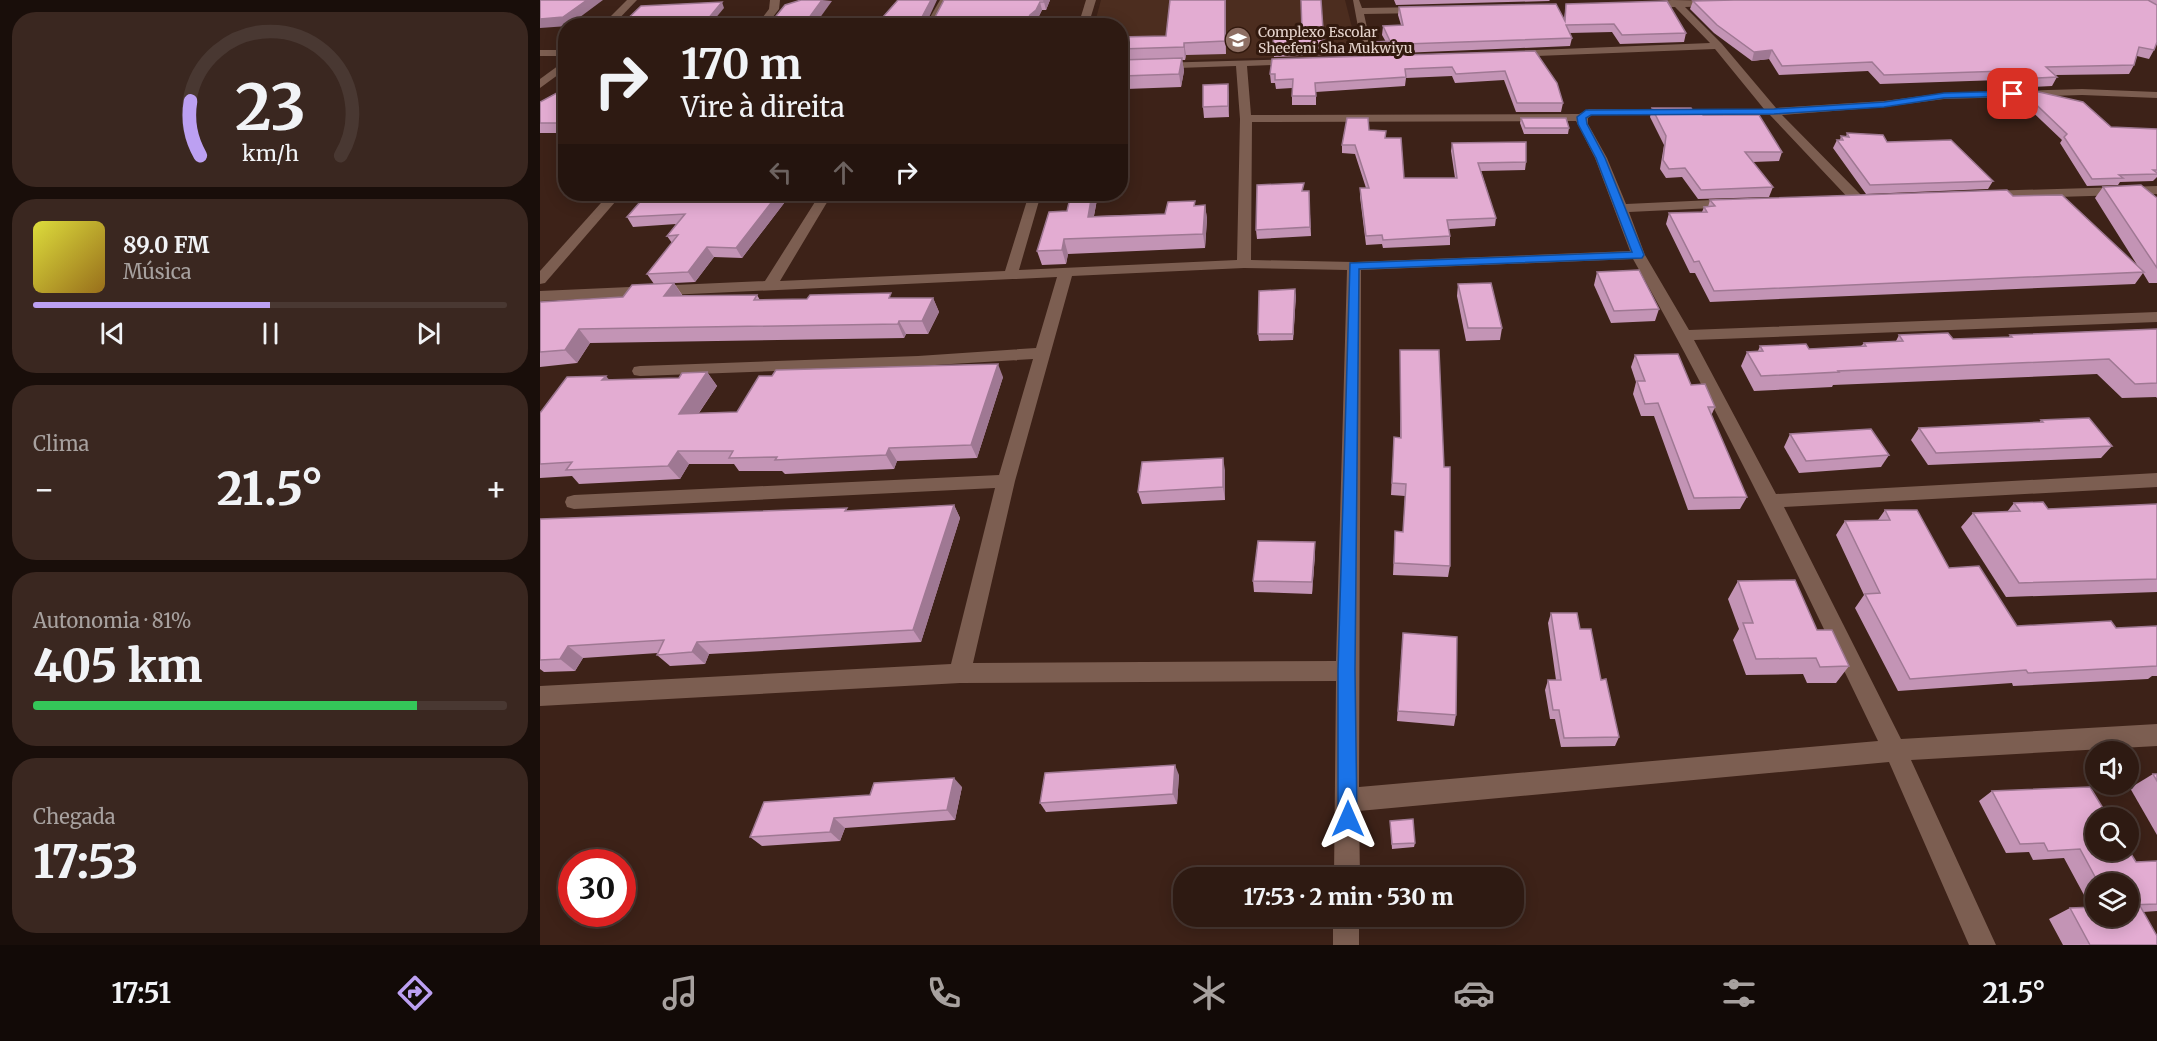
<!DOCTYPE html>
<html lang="pt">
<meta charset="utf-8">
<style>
body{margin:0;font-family:Merriweather,serif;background:#3a2720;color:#f1f3f6;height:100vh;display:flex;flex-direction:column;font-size:22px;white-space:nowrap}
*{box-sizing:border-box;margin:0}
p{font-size:20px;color:#a7a19f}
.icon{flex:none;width:33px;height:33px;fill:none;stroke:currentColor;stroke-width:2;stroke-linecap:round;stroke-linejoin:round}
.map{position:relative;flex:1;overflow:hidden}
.panel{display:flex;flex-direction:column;gap:12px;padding:12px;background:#190e0a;width:540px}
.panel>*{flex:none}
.top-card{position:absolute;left:18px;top:18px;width:570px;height:183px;border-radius:24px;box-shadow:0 3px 15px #0003,0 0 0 2px #493832;background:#2e1a12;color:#f1f3f6;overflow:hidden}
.controls{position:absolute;left:1545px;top:741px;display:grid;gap:12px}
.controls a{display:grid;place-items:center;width:54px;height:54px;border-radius:50%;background:#2e1a12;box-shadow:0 3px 15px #0003,0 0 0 2px #493832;font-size:30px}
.speed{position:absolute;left:18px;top:849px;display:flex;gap:12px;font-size:30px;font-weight:700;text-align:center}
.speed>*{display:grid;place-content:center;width:78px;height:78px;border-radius:50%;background:#2e1a12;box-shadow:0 3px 15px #0003,0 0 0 2px #493832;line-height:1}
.speed .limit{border:9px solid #d22;background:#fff;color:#111}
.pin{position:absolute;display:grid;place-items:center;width:51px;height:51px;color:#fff;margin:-26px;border-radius:12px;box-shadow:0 3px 9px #0006}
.me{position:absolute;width:66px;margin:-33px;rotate:0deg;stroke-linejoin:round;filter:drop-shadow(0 0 4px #0008)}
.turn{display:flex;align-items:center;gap:21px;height:126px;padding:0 24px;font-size:27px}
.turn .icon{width:78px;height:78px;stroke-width:2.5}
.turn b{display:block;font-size:42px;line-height:51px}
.lanes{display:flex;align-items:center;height:57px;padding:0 24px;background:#0003;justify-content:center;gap:30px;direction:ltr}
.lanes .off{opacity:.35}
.big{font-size:45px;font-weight:800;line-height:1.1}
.panel .tile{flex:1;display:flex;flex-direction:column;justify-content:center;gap:9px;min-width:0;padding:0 21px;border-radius:24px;background:#3a2720}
.panel .dial{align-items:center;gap:0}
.dial svg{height:156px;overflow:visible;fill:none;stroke:#493832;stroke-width:7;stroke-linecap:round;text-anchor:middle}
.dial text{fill:#f1f3f6;stroke:none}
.song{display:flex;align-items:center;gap:18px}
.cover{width:72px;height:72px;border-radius:9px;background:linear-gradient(135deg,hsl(60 70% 55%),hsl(40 70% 35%))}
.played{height:6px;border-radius:3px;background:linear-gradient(90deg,#bca0f2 50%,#493832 50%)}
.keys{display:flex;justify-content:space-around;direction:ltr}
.heat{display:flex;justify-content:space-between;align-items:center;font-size:33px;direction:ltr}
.charge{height:9px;border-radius:4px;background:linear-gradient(90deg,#34c759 81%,#493832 0)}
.trip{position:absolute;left:633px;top:867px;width:351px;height:60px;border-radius:24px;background:#2e1a12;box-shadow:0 3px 15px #0003,0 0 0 2px #493832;font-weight:800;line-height:60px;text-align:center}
.tabs{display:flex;height:96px;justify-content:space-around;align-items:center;background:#120a07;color:#a7a19f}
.tabs .icon{width:42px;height:42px}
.tabs .active{color:#bca0f2}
.tabs b{font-size:27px;color:#f1f3f6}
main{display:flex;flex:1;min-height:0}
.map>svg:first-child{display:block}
</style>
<main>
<section class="panel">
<div class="tile dial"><svg viewBox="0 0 100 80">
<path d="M14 69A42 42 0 1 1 86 69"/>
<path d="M14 69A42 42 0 0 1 9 41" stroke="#bca0f2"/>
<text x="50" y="56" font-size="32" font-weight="700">23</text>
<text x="50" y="72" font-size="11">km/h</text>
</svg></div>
<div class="tile">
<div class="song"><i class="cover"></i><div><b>89.0 FM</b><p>Música</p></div></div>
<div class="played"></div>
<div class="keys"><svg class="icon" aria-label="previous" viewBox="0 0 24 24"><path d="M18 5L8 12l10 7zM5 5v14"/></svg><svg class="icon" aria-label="pause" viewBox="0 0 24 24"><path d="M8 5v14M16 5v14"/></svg><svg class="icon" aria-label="next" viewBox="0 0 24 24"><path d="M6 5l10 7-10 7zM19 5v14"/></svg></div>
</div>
<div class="tile"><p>Clima</p>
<div class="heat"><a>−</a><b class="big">21.5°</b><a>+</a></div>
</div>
<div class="tile"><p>Autonomia · 81%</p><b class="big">405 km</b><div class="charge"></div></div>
<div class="tile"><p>Chegada</p><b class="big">17:53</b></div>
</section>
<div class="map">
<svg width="1617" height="945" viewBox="0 0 1617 945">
<rect width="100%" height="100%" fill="#3d2218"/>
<polygon fill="#4c2d1f" points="561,0 805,0 819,55 581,62 580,26 554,26"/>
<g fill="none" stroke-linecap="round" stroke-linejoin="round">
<g fill="#7c5e51" fill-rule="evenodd">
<polygon points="87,0 97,0 72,26 61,26"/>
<polygon points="230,0 240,0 239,9 226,26 216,26 229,9"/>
<polygon points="400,0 410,0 395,26 385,26"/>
<polygon points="546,0 556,0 548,26 538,26"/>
<polygon points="813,0 819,0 822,8 883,7 888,10 883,13 824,14 834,59 829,62 824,59"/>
<path d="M1132 0 1180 1V5L1177 6 1145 7 1182 44 1236 108 1344 101 1404 93 1542 89 1617 92V98L1542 95 1404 99 1344 107 1242 115 1322 196 1324 199 1317 203 1312 202 1230 115H1052L1048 118V124L1067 158 1086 204 1194 199 1201 203 1194 207 1089 212 1105 255 1149 330 1617 312V322L1154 340 1236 494 1617 473V487L1244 507 1361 739 1617 724V746L1371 760 1456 945H1429L1349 762 819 811 820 878H794L796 681 420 683 0 706V686L411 664 455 488 34 509 27 507 25 502 27 497 34 495 459 475 493 359 378 366 100 376 94 375 92 371 94 367 100 366 378 356 496 348 517 277 0 301V291L225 281 280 194H292L240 281 465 271 489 194H501L479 270 697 260 700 119 696 66 580 70V64L760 59V63L756 64 707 66 711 115 1039 114 1049 109H1224L1175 49 973 57 968 54 973 51 1170 43 1135 7 1106 8 1101 5 1106 2ZM1036 121 1055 158 1090 251 814 262 711 260 712 122ZM1093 259C1182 416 1260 579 1338 741L819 787 821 270ZM704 268 807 270 796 661 433 663 475 481 532 276Z"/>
<rect x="0" y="50" width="26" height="6"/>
<polygon points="26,60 26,69 0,88 0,79"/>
<polygon points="1617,186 1617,194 1446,199 1440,195 1446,191"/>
<polygon points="69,194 82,194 5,283 0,284 0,271"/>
<rect x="793" y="916" width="26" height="29"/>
</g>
</g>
<g fill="#c394b5" fill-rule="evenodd">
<polygon points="404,0 510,0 506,10 502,10 498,18 492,24 388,19 394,19"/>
<polygon points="686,0 686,54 646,55 645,60 642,60 644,71 641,87 586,89 580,108 580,37 626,36"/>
<polygon points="854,0 1010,0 1009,1 856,5"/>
<polygon points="1194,0 1617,0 1617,42 1614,50 1609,59 1597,56 1594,65 1589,74 1516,75 1517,77 1512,86 1468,88 1460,80 1340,84 1328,71 1239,75 1229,59 1212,61 1174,33 1150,9 1153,1"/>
<polygon points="1026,4 1146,33 1144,42 1080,44 1072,32 1030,33 1032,38 1030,46 837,54 836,51 836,42 846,42 842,35 843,26 861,25 858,15 859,7 1024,20"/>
<polygon points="762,32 784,44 784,55 734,57 733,46"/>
<polygon points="995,51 1023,103 1021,112 976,112 964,80 915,83 912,76 866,78 865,86 776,92 776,105 752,105 752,88 736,89 735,83 731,83 730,74"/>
<polygon points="688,84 689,117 664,118 663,107"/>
<polygon points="26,88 26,133 0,133 0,102"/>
<polygon points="1483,92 1571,127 1617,129 1617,177 1613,181 1580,182 1578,185 1547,186 1520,143 1522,140 1479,99"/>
<polygon points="1112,108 1153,111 1242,152 1239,161 1213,162 1233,187 1229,197 1158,199 1142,177 1126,178 1120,169 1124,145 1110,117"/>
<polygon points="981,118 1029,128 1028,134 984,134 980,123"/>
<polygon points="829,130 845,138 864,178 915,178 911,151 912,143 986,162 985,170 941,171 956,218 955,226 909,229 910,236 910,245 843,248 842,244 826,245 820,197 820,188 826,188 815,154 802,153 802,145"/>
<polygon points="1307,133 1347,142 1453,181 1448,189 1326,194 1293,148 1297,140 1300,140 1301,136 1306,137"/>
<polygon points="1563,187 1617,198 1617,283 1609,283 1603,273 1595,284 1170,302 1155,273 1150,273 1126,224 1129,213 1162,212 1164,207 1168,207 1170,200 1473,196 1599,268 1555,198"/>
<polygon points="764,191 769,191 771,236 717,239 716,230"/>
<polygon points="107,194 251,194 202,258 174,257 155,282 114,284 107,274 132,243 127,236 136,224 93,227 87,217"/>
<polygon points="400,194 436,194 435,197 402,198"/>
<polygon points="531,194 558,194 554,216 625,214 655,201 655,206 665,205 667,219 665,248 528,254 526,264 502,265 497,251 527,211"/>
<polygon points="1057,272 1119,309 1115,321 1071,323 1054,285"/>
<polygon points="134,283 143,296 217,295 220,300 393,298 399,312 388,334 366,334 364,338 50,343 37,363 0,367 0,302 83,297"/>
<polygon points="918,284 962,328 960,340 926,341 917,296"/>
<polygon points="756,295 753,340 719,341 718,334"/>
<polygon points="1617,329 1617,398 1616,397 1582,398 1557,374 1293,385 1292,387 1214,391 1201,366 1207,352 1218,351 1220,346 1269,349 1321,346 1324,343 1356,341 1359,335 1413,339 1469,337 1470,335"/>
<polygon points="860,350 904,467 910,566 908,577 853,575 855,531 863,532 865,496 851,495 854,437 860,437"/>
<polygon points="1095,355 1151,385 1175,407 1171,416 1207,497 1200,509 1148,510 1114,416 1101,416 1093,394 1096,382 1091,367"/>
<polygon points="167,372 177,386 159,413 197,412 463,377 437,458 357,461 354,469 245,474 242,471 199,471 194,464 149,464 140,479 39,484 32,476 0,478 0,413 69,380 139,378"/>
<polygon points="1501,420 1572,446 1561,458 1388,465 1371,440 1379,428 1499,423"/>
<polygon points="1250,434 1349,455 1341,467 1259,473 1244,447"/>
<polygon points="685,470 685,500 602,504 598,492"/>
<polygon points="1474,503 1508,509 1617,504 1617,592 1466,597 1421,527 1433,513 1467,512"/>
<polygon points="414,505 420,518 381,642 169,654 165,664 130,666 117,655 118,653 43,658 35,671 4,672 0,669 0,519 308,511"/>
<polygon points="1345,510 1409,568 1477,626 1576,628 1617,626 1617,676 1612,676 1608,679 1473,686 1472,683 1358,691 1315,608 1324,595 1296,535 1305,521 1338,520"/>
<polygon points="775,554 772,594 714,592 713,581"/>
<polygon points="1198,581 1277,630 1309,666 1296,683 1267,683 1263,674 1206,675 1193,640 1199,629 1188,599"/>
<polygon points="1011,613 1040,629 1061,680 1079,737 1075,746 1021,747 1015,719 1010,719 1005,690 1008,680 1016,680 1008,623"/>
<polygon points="863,633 916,715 914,726 857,721"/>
<polygon points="1613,774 1617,774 1617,835 1590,788"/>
<polygon points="639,775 637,804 506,812 500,803"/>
<polygon points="422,787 415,820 305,828 300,841 222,846 210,837 330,795"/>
<path d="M1452 791 1596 862 1617 861V911L1603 912 1617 945H1523L1509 919 1530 908H1551L1524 858 1493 860 1489 852 1466 853 1439 801ZM1556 884H1588V916H1556Z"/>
<polygon points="850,821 875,843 874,847 852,849"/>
</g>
<g fill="#9f7893">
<polygon points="47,0 63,0 28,26 0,28 0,19"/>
<polygon points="282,0 292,1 274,26 263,26"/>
<polygon points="391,0 397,0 385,26 381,19"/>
<polygon points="504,0 510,0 506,10 504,2"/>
<polygon points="685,0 686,0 686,54 685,41"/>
<polygon points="182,2 184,8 169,26 162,26"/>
<polygon points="500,2 502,10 498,18 491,26 484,26 490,15"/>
<polygon points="644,43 646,55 645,60 644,47"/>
<polygon points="1232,50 1229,59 1212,61 1214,52"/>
<polygon points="642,58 644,71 641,87 639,74"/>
<polygon points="583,76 586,89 580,108 580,86"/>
<polygon points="688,84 689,95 689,117 688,106"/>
<polygon points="238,194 251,194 202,258 196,248"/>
<polygon points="552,194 558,194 551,231 548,217"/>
<polygon points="665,205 667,219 665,248 663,234"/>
<polygon points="524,239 528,254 526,264 522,250"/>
<polygon points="167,247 174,257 155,282 148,272"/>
<polygon points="134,283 143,297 124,296"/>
<polygon points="755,289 756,295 753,340 753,334"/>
<polygon points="393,298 399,312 388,334 382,321"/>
<polygon points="359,321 366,334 364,338 358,324"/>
<polygon points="39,329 50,343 37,363 25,350"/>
<polygon points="458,364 463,377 437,458 431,445"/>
<polygon points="167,372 177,386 149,427 139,414"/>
<polygon points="66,376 77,389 62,380"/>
<polygon points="349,448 357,461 354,469 346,455"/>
<polygon points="138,451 149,464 140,479 128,466"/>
<polygon points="683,458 685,470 685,500 683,487"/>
<polygon points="414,505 420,518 381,642 373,630"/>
<polygon points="775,542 775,554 772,594 772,582"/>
<polygon points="157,642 169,654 165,664 152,652"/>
<polygon points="28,646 43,658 35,671 20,659"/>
<polygon points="635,765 639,775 637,804 633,794"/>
<polygon points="414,778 422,787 415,820 407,810"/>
<polygon points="294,818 305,828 300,841 290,832"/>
</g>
<g fill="#e3acd2" stroke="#9f7893" stroke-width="1.5">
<polygon points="0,0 47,0 23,17 0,19"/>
<polygon points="261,0 282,0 263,26 228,26 245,5"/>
<polygon points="358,0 391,0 381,19 394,19 404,0 504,0 504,2 500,2 496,10 490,15 484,26 335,26"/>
<polygon points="630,0 685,0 685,41 644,43 644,47 580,49 580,37 626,36"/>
<polygon points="761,0 781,0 784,44 733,46 734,33 762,32"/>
<polygon points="1194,0 1608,0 1617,5 1617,42 1614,50 1599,47 1594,65 1506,67 1517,77 1473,79 1465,71 1344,75 1332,62 1242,66 1232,50 1214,52 1177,25 1153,1"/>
<polygon points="1127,1 1146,33 1082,35 1074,24 1026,25 1032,38 837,45 836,42 850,41 843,26 863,25 859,7 1016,4 1025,21 1026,4"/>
<polygon points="182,2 162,26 80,26 101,6"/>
<polygon points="995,51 1017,83 1023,103 977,103 965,71 916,74 912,67 865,69 866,77 775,83 776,96 752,96 753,79 735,80 735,74 730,74 732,59"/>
<polygon points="642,58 639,74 583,76 580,86 580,60"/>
<polygon points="688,84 688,106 663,107 663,85"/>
<polygon points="26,88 26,123 0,123 0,102"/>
<polygon points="1483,92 1499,92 1543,102 1571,127 1617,129 1617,170 1613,170 1617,173 1617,174 1579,175 1583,178 1552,179 1524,137 1527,134"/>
<polygon points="1112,108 1151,108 1153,111 1161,111 1163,115 1219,115 1242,152 1205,152 1233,187 1161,190 1145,168 1129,169 1123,160 1126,136"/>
<polygon points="807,118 828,118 829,130 846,131 845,138 861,138 864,178 917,178 912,143 986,142 986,162 938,163 956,218 907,220 910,236 843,240 842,235 826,236 820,188 829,188 815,145 802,145"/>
<polygon points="981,118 1026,118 1029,128 985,128"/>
<polygon points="1307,133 1343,135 1347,142 1411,140 1453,181 1330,185 1297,140 1303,140 1301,136 1309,137"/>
<polygon points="764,183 762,191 769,191 770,227 716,230 717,185"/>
<polygon points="1601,185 1617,198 1617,268 1563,187"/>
<polygon points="1467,190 1473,196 1522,195 1604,272 1174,291 1159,261 1154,262 1129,213 1167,212 1164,207 1175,206 1170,200"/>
<polygon points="107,194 238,194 196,248 167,247 148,272 107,274 138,235 127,236 145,214 87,217"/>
<polygon points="531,194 552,194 548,217 625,214 628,202 655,201 654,206 665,205 663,234 524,239 522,250 497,251 509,212 527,211"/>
<polygon points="1099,270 1119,309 1074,311 1057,272"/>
<polygon points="134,283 124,296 217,295 214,300 267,299 270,295 351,293 349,298 393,298 382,321 359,321 358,324 39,329 25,350 0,352 0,302 83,297 92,285"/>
<polygon points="951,283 962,328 928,328 918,284"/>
<polygon points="755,289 753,334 718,334 719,291"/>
<polygon points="1617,329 1617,383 1595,384 1569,359 1298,371 1299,372 1221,376 1207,352 1223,351 1220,346 1266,344 1269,349 1326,346 1324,343 1363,341 1359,335 1408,333 1413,339 1472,337 1470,335"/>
<polygon points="860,350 899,350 904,467 910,467 910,566 854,563 855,531 863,532 866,484 852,483 854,437 861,438"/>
<polygon points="1138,354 1151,385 1165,384 1175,407 1168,407 1207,497 1154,498 1118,403 1105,404 1097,381 1105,381 1095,355"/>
<polygon points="458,364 431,445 349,448 346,455 235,460 237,457 189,458 193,451 138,451 128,466 26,470 32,462 0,464 0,413 27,377 66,376 62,380 139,378 142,373 167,372 139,414 197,412 219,376 232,376 236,370"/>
<polygon points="1549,418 1572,446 1396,453 1379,428 1503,422 1501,420"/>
<polygon points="1331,429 1349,455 1266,461 1250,434"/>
<polygon points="683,458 683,487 598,492 602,462"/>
<polygon points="1503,502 1508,509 1617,504 1617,579 1479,583 1433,513 1480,511 1474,503"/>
<polygon points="414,505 373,630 157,642 152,652 117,655 124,640 28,646 20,659 0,660 0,519 307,508 305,511"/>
<polygon points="1345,510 1377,510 1409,568 1439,566 1477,626 1571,621 1576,628 1617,626 1617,666 1488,673 1486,670 1370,679 1325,594 1340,593 1305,521 1350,520"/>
<polygon points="718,541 775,542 772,582 713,581"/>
<polygon points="1255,580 1277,630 1292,630 1309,666 1280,667 1276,658 1216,659 1203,623 1213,623 1198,581"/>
<polygon points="1011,613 1037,613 1040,629 1051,629 1061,680 1066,679 1079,737 1024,738 1019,710 1013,710 1008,680 1021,680"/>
<polygon points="863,633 917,637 916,715 858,711"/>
<polygon points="635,765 633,794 500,803 505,773"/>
<polygon points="1613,774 1617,774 1617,781"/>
<polygon points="414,778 407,810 294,818 290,832 210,837 224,802 330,795 334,783"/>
<polygon points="1550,787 1569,818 1556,818 1556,850 1588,850 1588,849 1596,862 1617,861 1617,904 1588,905 1588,884 1559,884 1540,849 1508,851 1504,843 1480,844 1452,791"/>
<polygon points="873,819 875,843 852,844 850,821"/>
<polygon points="1588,906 1600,906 1617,936 1617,945 1550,945 1530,908 1556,907 1556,916 1588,916"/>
</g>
<polygon fill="#1a73e8" stroke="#114b97" stroke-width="1.5" points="1473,91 1476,92 1476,96 1404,98 1344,107 1234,114 1051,115 1046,118 1047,124 1065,158 1104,255 1102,258 819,269 815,670 817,819 814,826 808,828 801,826 798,819 798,670 810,263 1092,252 1056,158 1038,124 1037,117 1046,110 1234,109 1344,102 1404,93"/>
<defs>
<g id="school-disc" transform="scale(1.35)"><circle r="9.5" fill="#8d6e63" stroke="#32190e"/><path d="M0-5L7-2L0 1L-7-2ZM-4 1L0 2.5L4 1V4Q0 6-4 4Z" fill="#fff"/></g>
</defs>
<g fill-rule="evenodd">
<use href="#school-disc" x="698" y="40"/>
</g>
<g text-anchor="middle" stroke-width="6" stroke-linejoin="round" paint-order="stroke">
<g font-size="14" fill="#e5d3cc" stroke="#32190e" text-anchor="start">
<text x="718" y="37">Complexo Escolar<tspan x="718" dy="16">Sheefeni Sha Mukwiyu</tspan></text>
</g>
</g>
</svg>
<div class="controls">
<a><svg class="icon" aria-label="sound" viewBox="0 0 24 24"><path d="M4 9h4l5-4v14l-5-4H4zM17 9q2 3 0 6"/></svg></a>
<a><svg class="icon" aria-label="search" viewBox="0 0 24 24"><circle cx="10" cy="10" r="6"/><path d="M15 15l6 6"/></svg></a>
<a><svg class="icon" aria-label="layers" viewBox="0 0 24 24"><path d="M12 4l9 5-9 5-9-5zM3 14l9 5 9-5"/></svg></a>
</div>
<div class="speed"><div class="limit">30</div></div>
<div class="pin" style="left:1473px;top:94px;background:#d93025"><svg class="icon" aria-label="arrive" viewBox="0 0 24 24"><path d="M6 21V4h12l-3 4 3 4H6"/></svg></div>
<svg class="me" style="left:808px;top:819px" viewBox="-20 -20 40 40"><path d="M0-17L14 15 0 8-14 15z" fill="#1a73e8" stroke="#fff" stroke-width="4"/></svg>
<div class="trip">17:53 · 2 min · 530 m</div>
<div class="top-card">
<div class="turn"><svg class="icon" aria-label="right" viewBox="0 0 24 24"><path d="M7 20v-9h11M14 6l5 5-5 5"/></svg><div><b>170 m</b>Vire à direita</div></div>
<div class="lanes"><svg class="icon off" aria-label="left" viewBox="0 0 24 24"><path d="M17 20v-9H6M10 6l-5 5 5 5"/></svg><svg class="icon off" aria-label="ahead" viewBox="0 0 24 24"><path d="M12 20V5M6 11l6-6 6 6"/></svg><svg class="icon" aria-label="right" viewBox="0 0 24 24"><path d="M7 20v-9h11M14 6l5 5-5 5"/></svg></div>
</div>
</div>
</main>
<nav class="tabs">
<b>17:51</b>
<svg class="icon active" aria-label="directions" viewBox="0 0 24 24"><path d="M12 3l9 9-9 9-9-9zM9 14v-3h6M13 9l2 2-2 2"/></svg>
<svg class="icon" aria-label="music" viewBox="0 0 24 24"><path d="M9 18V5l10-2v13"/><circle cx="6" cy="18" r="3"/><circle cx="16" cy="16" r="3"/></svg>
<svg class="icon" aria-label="phone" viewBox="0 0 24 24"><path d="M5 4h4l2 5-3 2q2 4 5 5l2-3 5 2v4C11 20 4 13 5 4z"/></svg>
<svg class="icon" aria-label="climate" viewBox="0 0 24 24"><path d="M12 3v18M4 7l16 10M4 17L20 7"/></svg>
<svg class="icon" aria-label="car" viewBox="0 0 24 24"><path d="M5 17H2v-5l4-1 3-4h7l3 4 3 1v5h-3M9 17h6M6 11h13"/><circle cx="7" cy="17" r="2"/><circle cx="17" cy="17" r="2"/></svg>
<svg class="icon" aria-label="filters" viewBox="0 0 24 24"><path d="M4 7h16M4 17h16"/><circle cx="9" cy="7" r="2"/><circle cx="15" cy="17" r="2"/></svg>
<b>21.5°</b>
</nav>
